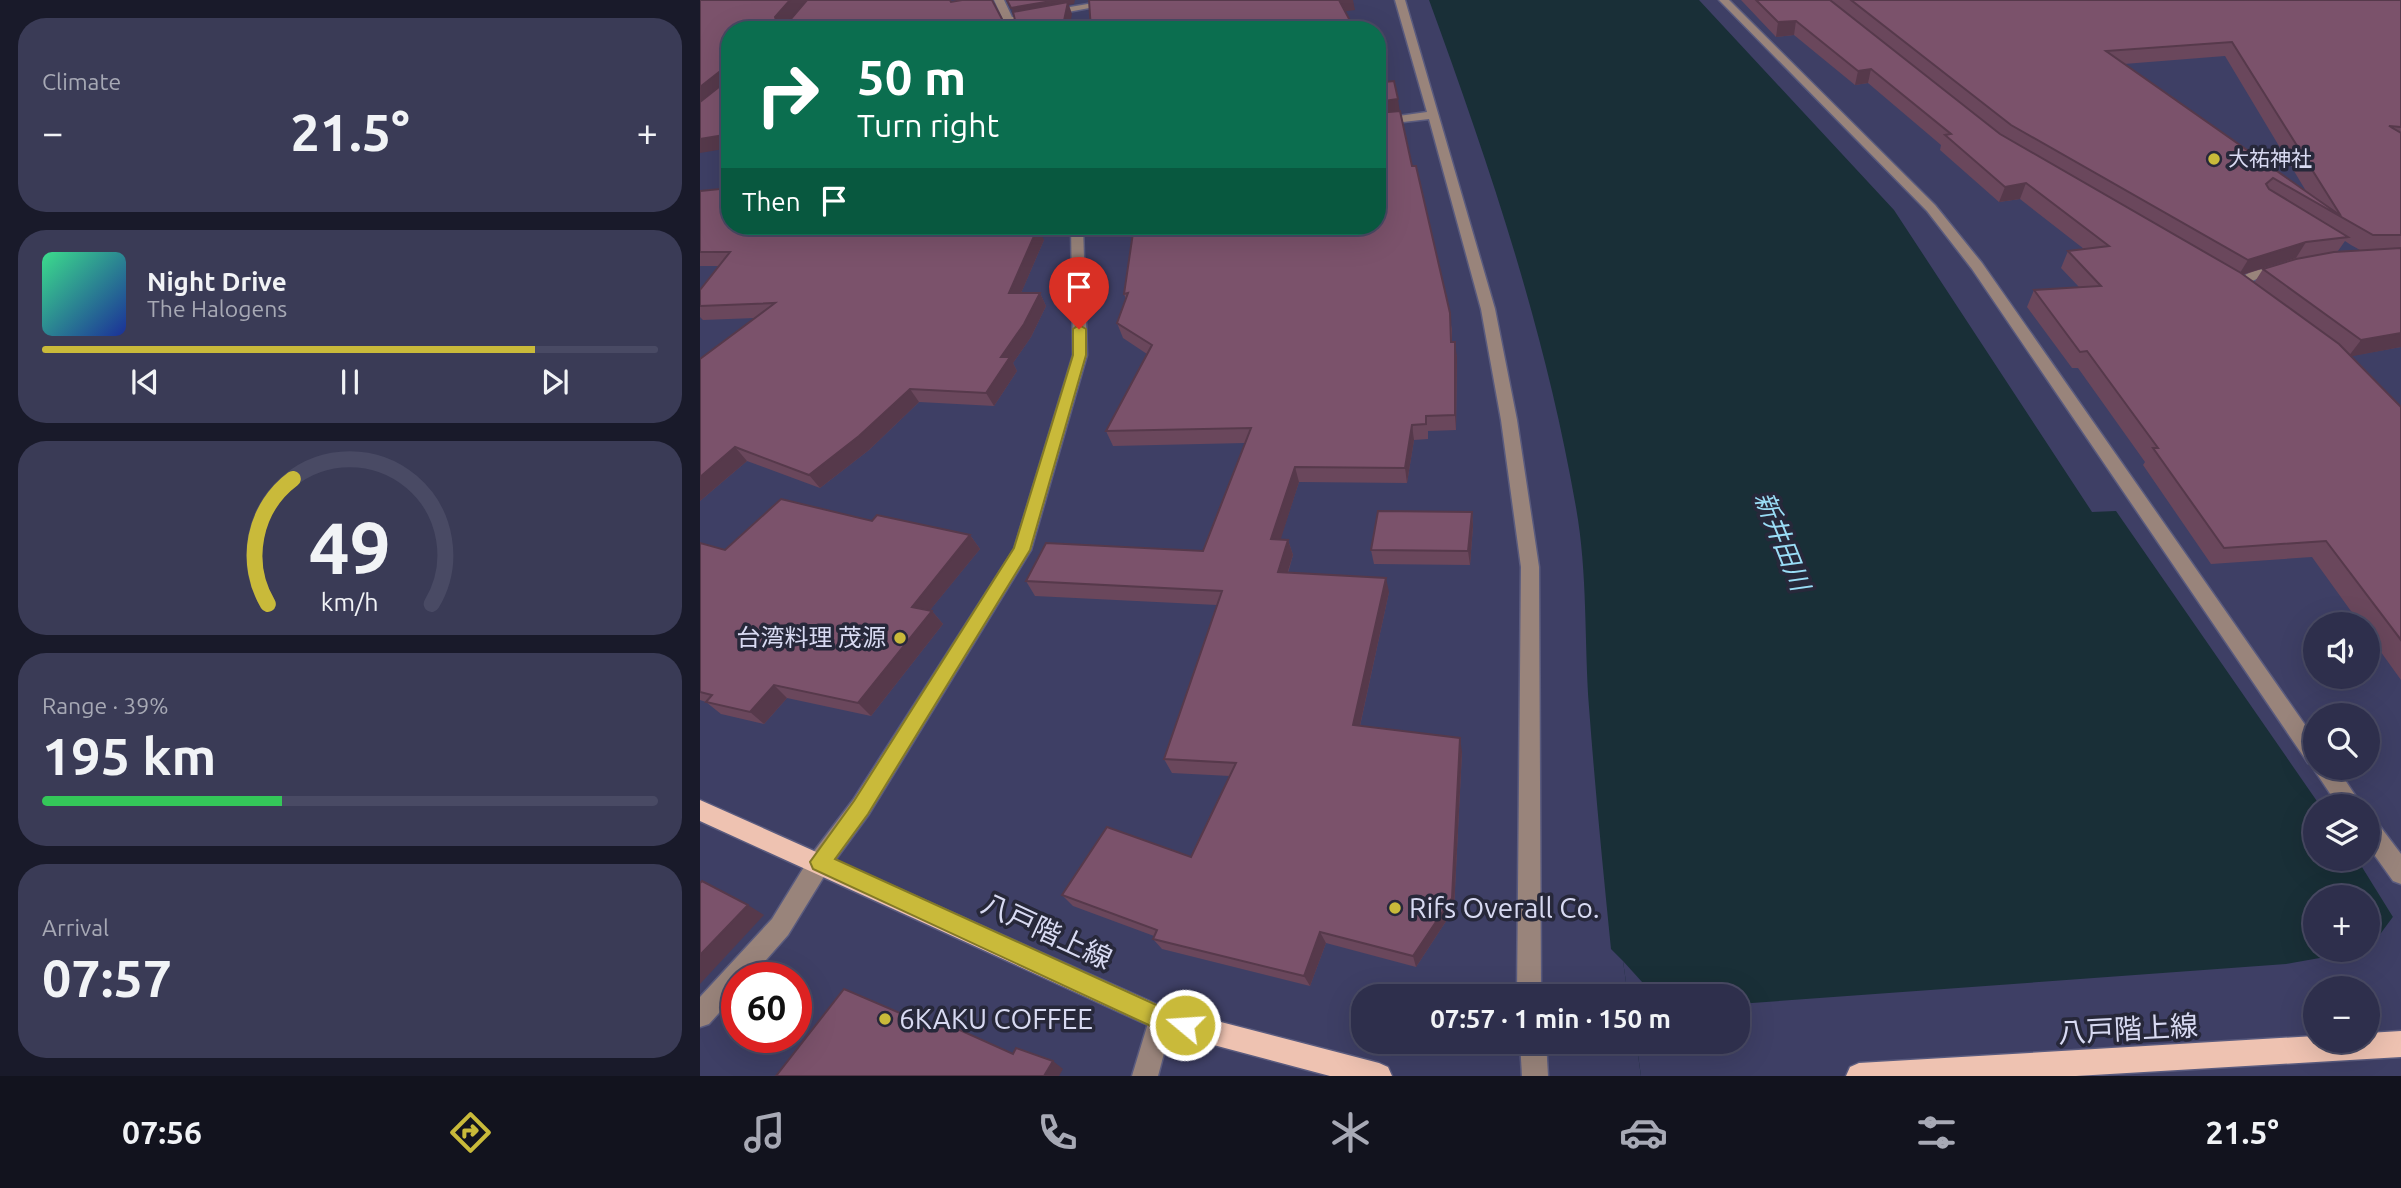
<!DOCTYPE html>
<meta charset="utf-8">
<style>
body{margin:0;font-family:Ubuntu,"Noto Sans JP",sans-serif;background:#3a3b56;color:#f1f3f6;height:100vh;display:flex;flex-direction:column;font-size:26px;white-space:nowrap}
*{box-sizing:border-box;margin:0}
p{font-size:23px;color:#a7a9b5}
.icon{flex:none;width:38px;height:38px;fill:none;stroke:currentColor;stroke-width:2;stroke-linecap:round;stroke-linejoin:round}
.map{position:relative;flex:1;overflow:hidden}
.details{display:flex;flex-direction:column;gap:18px;padding:18px;background:#191a2a;width:700px}
.details>*{flex:none}
.hud{position:absolute;left:21px;top:21px;width:665px;height:214px;border-radius:28px;box-shadow:0 7px 28px #0002,0 0 0 2px #494a64;background:#0b6e4f;color:#fff;overflow:hidden}
.buttons{position:absolute;left:1603px;top:612px;display:grid;gap:14px}
.buttons a{display:grid;place-items:center;width:77px;height:77px;border-radius:50%;background:#2e2f4c;box-shadow:0 7px 28px #0002,0 0 0 2px #494a64;font-size:35px}
.speed{position:absolute;left:21px;top:962px;display:flex;gap:14px;font-size:35px;font-weight:700;text-align:center}
.speed>*{display:grid;place-content:center;width:91px;height:91px;border-radius:50%;background:#2e2f4c;box-shadow:0 7px 28px #0002,0 0 0 2px #494a64;line-height:1}
.speed .limit{border:10px solid #d22;background:#fff;color:#111}
.pin{position:absolute;display:grid;place-items:center;width:60px;height:60px;color:#fff;margin:-72px -30px;border-radius:50% 50% 50% 0;rotate:-45deg;box-shadow:0 0 7px #0007}
.pin .icon{rotate:45deg}
.me{position:absolute;width:77px;margin:-38px;rotate:288deg;stroke-linejoin:round;filter:drop-shadow(0 0 5px #0008)}
.turn{display:flex;align-items:center;gap:24px;height:147px;padding:0 21px;font-size:32px}
.turn .icon{width:91px;height:91px;stroke-width:2.5}
.turn b{display:block;font-size:49px;line-height:60px}
.then{display:flex;align-items:center;height:66px;padding:0 21px;background:#0003;gap:14px;font-size:26px}
.big{font-size:52px;font-weight:600;line-height:1.1}
.details .card{flex:1;display:flex;flex-direction:column;justify-content:center;gap:10px;min-width:0;padding:0 24px;border-radius:28px;background:#3a3b56}
.details .dial{align-items:center;gap:0}
.dial svg{height:182px;overflow:visible;fill:none;stroke:#494a64;stroke-width:7;stroke-linecap:round;text-anchor:middle}
.dial text{fill:#f1f3f6;stroke:none}
.song{display:flex;align-items:center;gap:21px}
.cover{width:84px;height:84px;border-radius:10px;background:linear-gradient(135deg,hsl(150 70% 55%),hsl(230 70% 35%))}
.played{height:7px;border-radius:4px;background:linear-gradient(90deg,#c9ba3a 80%,#494a64 80%)}
.keys{display:flex;justify-content:space-around;direction:ltr}
.heat{display:flex;justify-content:space-between;align-items:center;font-size:38px;direction:ltr}
.charge{height:10px;border-radius:5px;background:linear-gradient(90deg,#34c759 39%,#494a64 0)}
.trip{position:absolute;left:651px;top:984px;width:399px;height:70px;border-radius:28px;background:#2e2f4c;box-shadow:0 7px 28px #0002,0 0 0 2px #494a64;font-weight:600;line-height:70px;text-align:center}
.tabs{display:flex;height:112px;justify-content:space-around;align-items:center;background:#12131e;color:#a7a9b5}
.tabs .icon{width:49px;height:49px}
.tabs .on{color:#c9ba3a}
.tabs b{font-size:32px;color:#f1f3f6}
main{display:flex;flex:1;min-height:0}
.map>svg:first-child{display:block}
</style>
<main>
<section class="details">
<div class="card"><p>Climate</p>
<div class="heat"><a>−</a><b class="big">21.5°</b><a>+</a></div>
</div>
<div class="card">
<div class="song"><i class="cover"></i><div><b>Night Drive</b><p>The Halogens</p></div></div>
<div class="played"></div>
<div class="keys"><svg class="icon" aria-label="previous" viewBox="0 0 24 24"><path d="M18 5L8 12l10 7zM5 5v14"/></svg><svg class="icon" aria-label="pause" viewBox="0 0 24 24"><path d="M8 5v14M16 5v14"/></svg><svg class="icon" aria-label="next" viewBox="0 0 24 24"><path d="M6 5l10 7-10 7zM19 5v14"/></svg></div>
</div>
<div class="card dial"><svg viewBox="0 0 100 80">
<path d="M14 69A42 42 0 1 1 86 69"/>
<path d="M14 69A42 42 0 0 1 25 14" stroke="#c9ba3a"/>
<text x="50" y="56" font-size="32" font-weight="700">49</text>
<text x="50" y="72" font-size="11">km/h</text>
</svg></div>
<div class="card"><p>Range · 39%</p><b class="big">195 km</b><div class="charge"></div></div>
<div class="card"><p>Arrival</p><b class="big">07:57</b></div>
</section>
<div class="map">
<svg width="1701" height="1076" viewBox="0 0 1701 1076">
<rect width="100%" height="100%" fill="#3e3f65"/>
<path fill="#192f37" fill-rule="evenodd" d="M729 0H999L1194 210 1392 512 1416 511 1621 807H1615V859H1657L1701 930V1076H941L936 1041H1038V996H928L923 961 911 949C903 869 895 788 889 707 884 638 888 570 875 502 845 330 789 164 729 0ZM1615 898H1668V950H1615ZM1615 989H1668V1041H1615Z"/>
<g fill="#3e3f65" fill-rule="evenodd">
<path d="M1695 914 1701 924V1076H941L936 1041H1038V1004L1586 964 1642 954 1649 950H1668V941L1681 933ZM1615 989H1668V1041H1615Z"/>
<polygon points="923,961 952,993 960,996 928,996"/>
</g>
<g fill="none" stroke-linecap="round" stroke-linejoin="round">
<g stroke="#5a5b7e" stroke-width="3">
<g id="minor">
<polygon points="294,0 304,0 312,17 411,0 432,0 314,22 318,30 308,30"/>
<polygon points="695,0 705,0 795,309 817,420 839,567 841,996 817,996 821,567 801,420 781,309 729,119 677,125 677,119 727,112"/>
<polygon points="1019,0 1029,0 1235,205 1282,263 1615,739 1615,768 1637,768 1663,807 1639,807 1613,768 1615,765 1608,763 1272,269 1227,211"/>
<polygon points="371,226 383,226 387,355 331,550 169,814 128,870 88,935 50,978 37,978 37,993 9,1024 0,1027 0,997 72,919 112,854 153,800 314,549 373,355"/>
<polygon points="1583,265 1590,269 1588,272 1561,277 1537,288 1530,284 1552,271"/>
<polygon points="1668,818 1676,821 1701,854 1701,884 1693,881 1668,846"/>
<polygon points="461,1007 470,1010 473,1019 458,1076 432,1076 452,1010"/>
<polygon points="820,1041 846,1041 848,1076 822,1076"/>
</g>
</g>
<g stroke="#5a5b7e" stroke-width="3">
<g id="major">
<polygon points="0,800 463,1007 679,1063 688,1067 692,1076 630,1076 461,1031 0,821"/>
<polygon points="1701,1031 1701,1057 1376,1076 1146,1076 1150,1067 1159,1063 1615,1036 1615,1041 1668,1041 1668,1033"/>
</g>
</g>
<use href="#minor" fill="#99847b" fill-rule="evenodd"/>
<use href="#major" fill="#eec2b1" fill-rule="evenodd"/>
</g>
<g fill="#6a475c" fill-rule="evenodd">
<path d="M1041 0H1130L1196 52 1131 0H1701V347L1651 356 1701 407V680L1668 634V625H1661L1612 557 1511 564 1443 465 1445 462 1378 368H1372L1327 307 1334 290 1379 287 1361 268 1368 251 1384 249 1320 199 1299 202 1240 150 1241 145 1168 83 1155 85 1094 35 1076 37ZM1525 56 1606 191 1424 64ZM1645 241 1651 245 1660 250 1638 251ZM1596 258 1563 269 1554 283 1543 275Z"/>
<polygon points="699,111 752,329 752,342 757,357 756,430 728,431 728,439 714,440 707,483 599,482 580,540 588,540 593,555 588,573 689,592 660,726 762,752 754,909 716,967 626,943 610,986 462,949 453,939 454,936 373,906 362,895 491,857 530,776 472,773 464,759 517,605 335,596 326,581 503,551 545,443 413,446 406,431 447,354 423,338 417,323 426,299 424,294"/>
<polygon points="0,191 327,228 344,240 321,293 340,293 346,306 331,337 313,363 317,371 294,406 219,402 169,450 120,488 47,461 0,501 55,318 3,320 0,317 0,306 19,266 0,266"/>
<polygon points="772,512 773,526 770,565 674,564 671,550"/>
<polygon points="172,521 270,535 280,549 230,610 232,611 243,624 171,716 87,698 64,724 21,714 6,702 0,700 0,543 25,550"/>
</g>
<g fill="#56394b">
<polygon points="90,0 107,0 82,28 76,20 75,17"/>
<polygon points="357,0 375,0 374,4 369,5 372,14 369,30 362,30 314,14 311,8"/>
<polygon points="638,0 653,0 655,10 640,12"/>
<polygon points="1096,21 1094,35 1076,37 1078,22"/>
<polygon points="23,69 30,81 0,106 0,87"/>
<polygon points="1171,69 1168,83 1155,85 1158,71"/>
<polygon points="698,99 700,113 677,116 677,102"/>
<polygon points="30,134 30,148 0,153 0,139"/>
<polygon points="1326,183 1320,199 1299,202 1305,187"/>
<polygon points="338,227 344,240 315,307 309,293"/>
<polygon points="1606,242 1596,258 1538,276 1548,260"/>
<polygon points="340,293 346,306 331,337 313,363 317,371 294,406 286,393 301,357"/>
<polygon points="1701,333 1701,347 1648,357 1661,340"/>
<polygon points="755,342 757,357 756,430 755,415"/>
<polygon points="210,389 219,402 169,450 120,488 109,475"/>
<polygon points="712,425 714,440 707,483 705,468"/>
<polygon points="35,447 47,461 0,501 0,477"/>
<polygon points="595,467 599,482 576,554 571,539"/>
<polygon points="772,512 773,526 770,565 768,551"/>
<polygon points="270,535 280,549 222,620 212,607"/>
<polygon points="588,540 593,555 583,587 578,572"/>
<polygon points="686,578 689,592 657,739 653,725"/>
<polygon points="232,611 243,624 171,716 158,703"/>
<polygon points="74,685 87,698 64,724 50,712"/>
<polygon points="760,738 762,752 754,909 716,967 713,956"/>
<polygon points="48,905 64,915 0,984 0,955"/>
<polygon points="620,932 626,943 610,986 604,976"/>
<polygon points="353,1061 363,1069 359,1076 344,1076"/>
</g>
<g fill="#7b526b" stroke="#56394b" stroke-width="2" fill-rule="evenodd">
<polygon points="0,0 90,0 75,17 76,20 90,20 107,0 250,0 251,2 262,0 292,0 303,21 315,20 313,12 368,2 362,30 30,30 30,134 0,139 0,102 24,83 25,72 23,69 0,87"/>
<polygon points="307,0 357,0 311,8"/>
<polygon points="389,0 639,0 655,30 391,30"/>
<polygon points="1056,0 1130,0 1300,134 1541,273 1639,344 1701,407 1701,640 1626,541 1524,548 1453,448 1458,448 1387,351 1380,352 1334,290 1401,286 1368,251 1409,246 1326,183 1305,187 1245,135 1251,134 1171,69 1158,71 1096,21 1078,22"/>
<path d="M1151 0H1701V127L1689 126 1701 133V235H1673L1573 178 1566 184 1569 189 1648 237 1606 242 1548 260 1311 125ZM1532 42 1641 216 1406 51Z"/>
<polygon points="677,69 685,82 694,81 698,99 677,102"/>
<polygon points="700,111 712,166 716,166 750,313 751,342 755,342 755,415 726,416 726,424 712,425 705,468 595,467 571,539 588,540 578,572 686,578 653,725 760,738 752,898 713,956 620,932 604,976 453,939 457,930 362,895 407,827 491,857 536,763 464,759 522,591 326,581 346,543 503,551 551,428 406,431 452,345 417,323 428,293 424,294 434,226 677,226 677,113"/>
<polygon points="30,188 30,226 319,226 318,228 338,227 309,293 340,293 324,324 301,357 310,357 286,393 210,389 159,436 109,475 35,447 0,477 0,359 75,303 0,306 0,290 30,252 0,252 0,191"/>
<polygon points="1701,248 1701,333 1661,340 1563,269 1596,259 1634,252"/>
<polygon points="81,499 172,521 177,515 270,535 212,607 232,611 158,703 74,685 50,712 6,702 12,695 0,692 0,543 25,550"/>
<polygon points="678,511 772,512 768,551 671,550"/>
<polygon points="2,881 48,905 0,955 0,883"/>
<polygon points="144,989 237,1029 242,1022 313,1054 316,1048 353,1061 344,1076 76,1076"/>
</g>
<polygon fill="#c9ba3a" stroke="#837926" stroke-width="2" points="379,325 386,329 386,355 330,550 168,814 135,859 463,1008 494,1017 497,1025 494,1033 485,1036 453,1027 113,869 110,862 154,801 314,548 373,355 373,329"/>
<g fill="#c9ba3a" stroke="#27283a" stroke-width="2.5">
<circle cx="1514" cy="159" r="7"/>
<circle cx="200" cy="638" r="7"/>
<circle cx="695" cy="908" r="7"/>
<circle cx="185" cy="1019" r="7"/>
</g>
<g text-anchor="middle" stroke-width="7" stroke-linejoin="round" paint-order="stroke">
<g font-size="21" fill="#d8daf2" stroke="#27283a" text-anchor="start">
<text x="1528" y="166">大祐神社</text>
</g>
<g font-size="24" fill="#d8daf2" stroke="#27283a" text-anchor="end">
<text x="186" y="646">台湾料理 茂源</text>
</g>
<g font-size="26" font-style="italic" fill="#9addf6" stroke="#27283a">
<text transform="translate(1082 541) rotate(68)" y="9">新井田川</text>
</g>
<g font-size="28" fill="#d8daf2" stroke="#27283a" text-anchor="start">
<text x="709" y="918">Rifs Overall Co.</text>
<text x="199" y="1029">6KAKU COFFEE</text>
</g>
<g font-size="28" fill="#d8daf2" stroke="#27283a">
<text transform="translate(347 931) rotate(25)" y="10">八戸階上線</text>
<text transform="translate(1428 1029) rotate(-3)" y="10">八戸階上線</text>
</g>
</g>
</svg>
<div class="buttons">
<a><svg class="icon" aria-label="sound" viewBox="0 0 24 24"><path d="M4 9h4l5-4v14l-5-4H4zM17 9q2 3 0 6"/></svg></a>
<a><svg class="icon" aria-label="search" viewBox="0 0 24 24"><circle cx="10" cy="10" r="6"/><path d="M15 15l6 6"/></svg></a>
<a><svg class="icon" aria-label="layers" viewBox="0 0 24 24"><path d="M12 4l9 5-9 5-9-5zM3 14l9 5 9-5"/></svg></a>
<a>+</a>
<a>−</a>
</div>
<div class="speed"><div class="limit">60</div></div>
<div class="pin" style="left:379px;top:329px;background:#d93025"><svg class="icon" aria-label="arrive" viewBox="0 0 24 24"><path d="M6 21V4h12l-3 4 3 4H6"/></svg></div>
<svg class="me" style="left:485px;top:1025px" viewBox="-20 -20 40 40"><circle r="17" fill="#c9ba3a" stroke="#fff" stroke-width="3"/><path d="M0-11L8 9 0 5-8 9z" fill="#fff"/></svg>
<div class="trip">07:57 · 1 min · 150 m</div>
<div class="hud">
<div class="turn"><svg class="icon" aria-label="right" viewBox="0 0 24 24"><path d="M7 20v-9h11M14 6l5 5-5 5"/></svg><div><b>50 m</b>Turn right</div></div>
<div class="then">Then<svg class="icon" aria-label="arrive" viewBox="0 0 24 24"><path d="M6 21V4h12l-3 4 3 4H6"/></svg></div>
</div>
</div>
</main>
<nav class="tabs">
<b>07:56</b>
<svg class="icon on" aria-label="directions" viewBox="0 0 24 24"><path d="M12 3l9 9-9 9-9-9zM9 14v-3h6M13 9l2 2-2 2"/></svg>
<svg class="icon" aria-label="music" viewBox="0 0 24 24"><path d="M9 18V5l10-2v13"/><circle cx="6" cy="18" r="3"/><circle cx="16" cy="16" r="3"/></svg>
<svg class="icon" aria-label="phone" viewBox="0 0 24 24"><path d="M5 4h4l2 5-3 2q2 4 5 5l2-3 5 2v4C11 20 4 13 5 4z"/></svg>
<svg class="icon" aria-label="climate" viewBox="0 0 24 24"><path d="M12 3v18M4 7l16 10M4 17L20 7"/></svg>
<svg class="icon" aria-label="car" viewBox="0 0 24 24"><path d="M5 17H2v-5l4-1 3-4h7l3 4 3 1v5h-3M9 17h6M6 11h13"/><circle cx="7" cy="17" r="2"/><circle cx="17" cy="17" r="2"/></svg>
<svg class="icon" aria-label="filters" viewBox="0 0 24 24"><path d="M4 7h16M4 17h16"/><circle cx="9" cy="7" r="2"/><circle cx="15" cy="17" r="2"/></svg>
<b>21.5°</b>
</nav>
